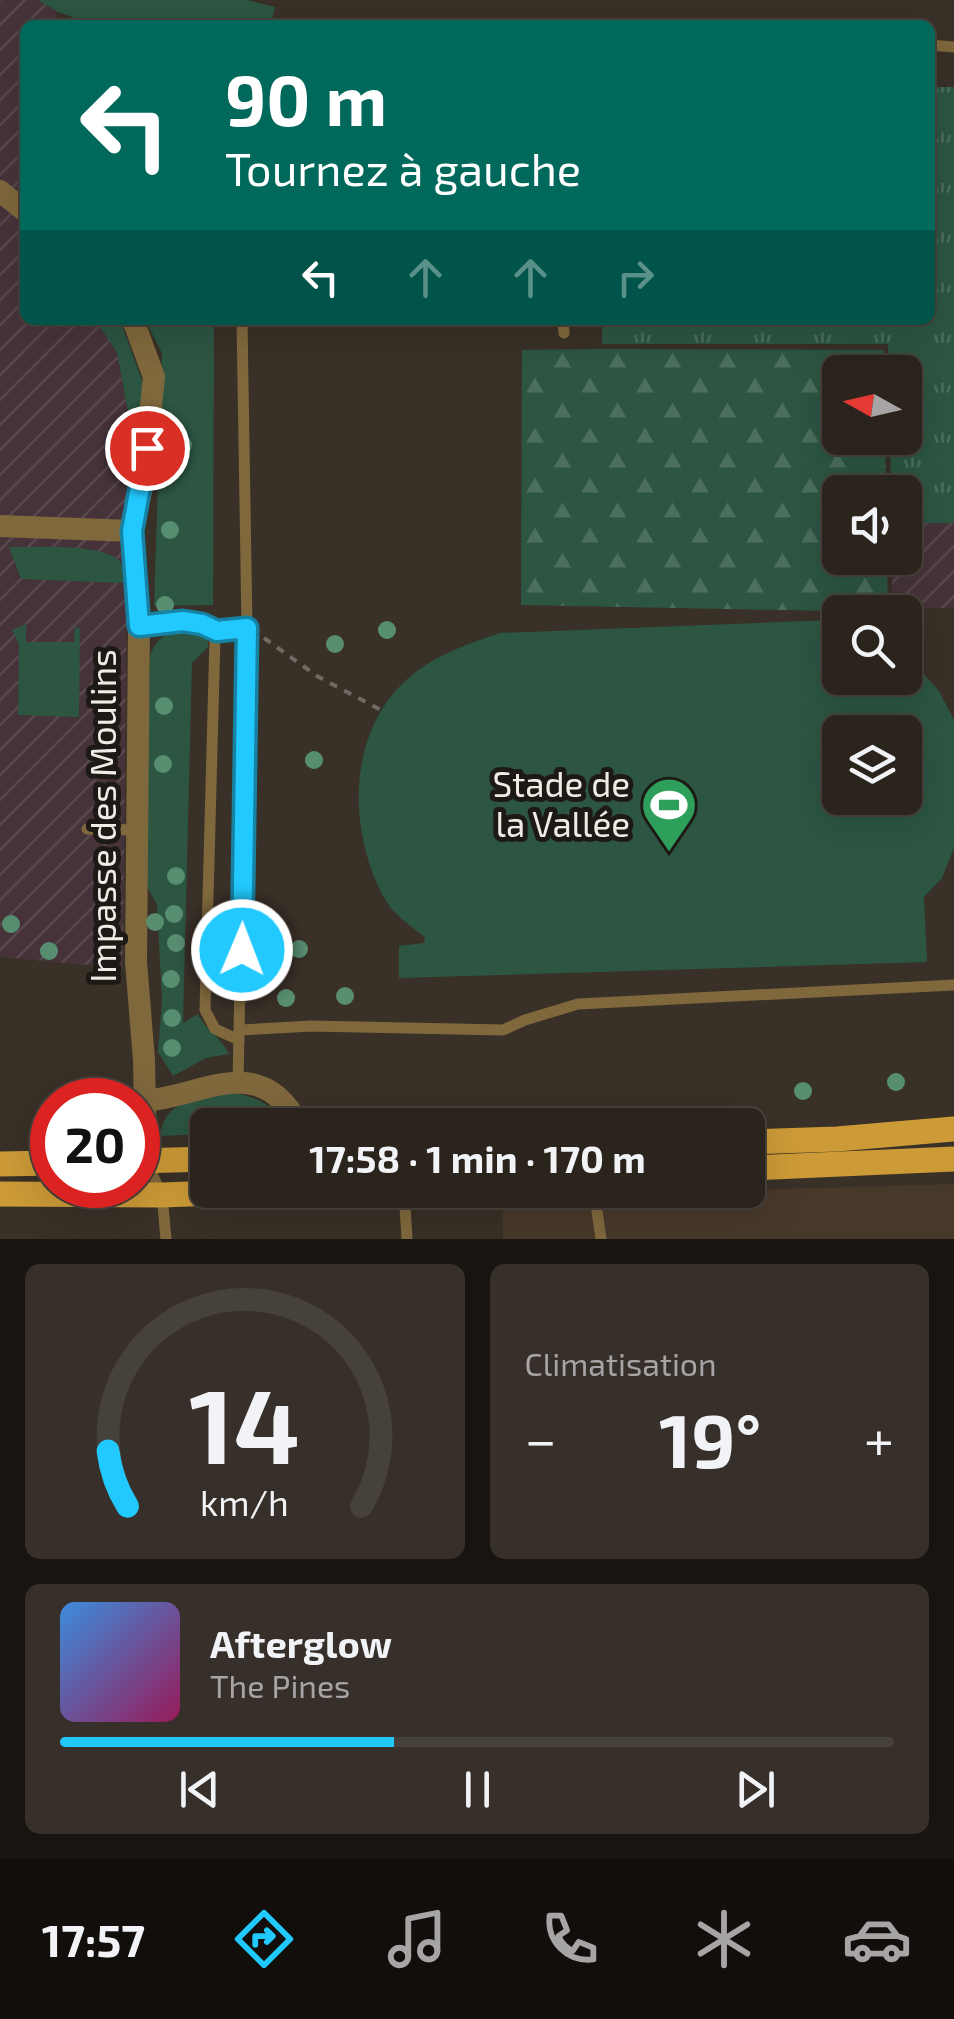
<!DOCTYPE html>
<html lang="fr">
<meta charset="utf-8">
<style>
body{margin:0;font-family:"Exo 2",sans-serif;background:#37302a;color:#f1f3f6;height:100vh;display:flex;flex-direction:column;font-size:38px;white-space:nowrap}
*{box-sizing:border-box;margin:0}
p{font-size:32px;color:#a6a4a4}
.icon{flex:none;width:55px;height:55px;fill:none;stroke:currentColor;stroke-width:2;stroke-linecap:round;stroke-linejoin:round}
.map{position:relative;height:1239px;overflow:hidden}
.panel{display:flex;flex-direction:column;gap:25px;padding:25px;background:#181410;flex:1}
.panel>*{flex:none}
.top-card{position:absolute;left:20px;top:20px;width:915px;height:305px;border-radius:15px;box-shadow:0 10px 40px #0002,0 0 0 2px #47413b;background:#00695c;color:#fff;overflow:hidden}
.needle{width:65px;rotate:278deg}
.tools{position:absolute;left:822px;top:355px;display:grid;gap:20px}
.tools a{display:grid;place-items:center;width:100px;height:100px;border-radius:15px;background:#2b241d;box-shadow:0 10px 40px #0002,0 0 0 2px #47413b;font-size:50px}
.speed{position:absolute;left:30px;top:1078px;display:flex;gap:20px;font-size:50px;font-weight:700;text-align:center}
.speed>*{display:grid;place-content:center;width:130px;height:130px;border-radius:50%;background:#2b241d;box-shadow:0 10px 40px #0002,0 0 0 2px #47413b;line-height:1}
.speed .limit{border:15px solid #d22;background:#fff;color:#111}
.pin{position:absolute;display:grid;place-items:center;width:85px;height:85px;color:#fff;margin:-42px;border:5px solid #fff;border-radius:50%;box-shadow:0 2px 10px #0007}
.me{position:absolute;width:110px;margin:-55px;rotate:1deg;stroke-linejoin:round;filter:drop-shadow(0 0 8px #0008)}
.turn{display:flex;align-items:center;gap:35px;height:210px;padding:0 40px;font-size:45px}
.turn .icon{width:130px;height:130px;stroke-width:2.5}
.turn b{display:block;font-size:70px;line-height:85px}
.lanes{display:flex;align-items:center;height:95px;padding:0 40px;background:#0003;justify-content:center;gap:50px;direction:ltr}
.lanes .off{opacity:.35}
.big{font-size:75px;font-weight:700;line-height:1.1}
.panel .tile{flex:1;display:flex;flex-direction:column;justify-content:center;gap:15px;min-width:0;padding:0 35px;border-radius:15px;background:#37302a}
.panel .dial{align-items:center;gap:0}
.dial svg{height:260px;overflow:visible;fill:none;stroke:#47413b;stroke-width:7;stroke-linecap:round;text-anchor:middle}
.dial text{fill:#f1f3f6;stroke:none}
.song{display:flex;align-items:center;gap:30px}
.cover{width:120px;height:120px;border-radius:15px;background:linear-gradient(135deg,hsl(210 70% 55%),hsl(330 70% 35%))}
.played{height:10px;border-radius:5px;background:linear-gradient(90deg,#22c9fe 40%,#47413b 40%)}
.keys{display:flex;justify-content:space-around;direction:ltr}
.heat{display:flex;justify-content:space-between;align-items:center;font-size:55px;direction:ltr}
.panel .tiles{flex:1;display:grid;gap:25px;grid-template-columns:1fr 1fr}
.tile:last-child{grid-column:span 2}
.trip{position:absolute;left:190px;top:1108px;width:575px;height:100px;border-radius:15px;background:#2b241d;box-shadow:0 10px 40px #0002,0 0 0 2px #47413b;font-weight:700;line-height:100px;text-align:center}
.tab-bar{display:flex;height:160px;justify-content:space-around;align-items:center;background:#110e0c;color:#a6a4a4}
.tab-bar .icon{width:70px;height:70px}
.tab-bar .selected{color:#22c9fe}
.tab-bar b{font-size:45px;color:#f1f3f6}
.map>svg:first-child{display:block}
</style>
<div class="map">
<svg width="954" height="1239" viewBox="0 0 954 1239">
<defs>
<pattern id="industrial-furrows" width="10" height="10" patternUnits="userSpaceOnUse" patternTransform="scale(2.5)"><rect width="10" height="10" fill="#46333a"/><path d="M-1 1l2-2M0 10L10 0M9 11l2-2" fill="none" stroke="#58474d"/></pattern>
<pattern id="forest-firs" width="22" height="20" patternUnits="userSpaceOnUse" patternTransform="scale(2.5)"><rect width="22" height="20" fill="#2c5542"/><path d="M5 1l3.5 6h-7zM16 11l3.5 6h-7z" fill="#4b6e5d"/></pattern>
<pattern id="park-tufts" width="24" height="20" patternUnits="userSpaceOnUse" patternTransform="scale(2.5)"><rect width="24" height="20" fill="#2c5542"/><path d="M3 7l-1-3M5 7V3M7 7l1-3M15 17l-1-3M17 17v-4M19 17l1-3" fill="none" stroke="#4b6e5d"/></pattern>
</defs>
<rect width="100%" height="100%" fill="#393027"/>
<polygon fill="#47392a" points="954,1184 954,1239 503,1239 502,1197"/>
<g fill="url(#industrial-furrows)">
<polygon points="0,0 58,0 55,25 25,25 25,158 18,191 25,203 25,320 95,320 117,351 129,417 123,968 0,957"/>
<polygon points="905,523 954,523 954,608 892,609 892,558 905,558"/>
</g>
<g fill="#2c5542" fill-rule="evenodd">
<polygon points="38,0 247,0 275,7 271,25 94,25 58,12"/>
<polygon points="95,320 120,320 143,383 134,457 135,486 127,511 129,417 117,352"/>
<polygon points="145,320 214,320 213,605 154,606 162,353"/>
<path d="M9 547C33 548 115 541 123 567 125 572 123 578 123 583L21 579Z"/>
<path d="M833 620 840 621V678H905V653L939 691 954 720V848L942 878 924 897 927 962 399 978V946L424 943 425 937C411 926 395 916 386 901 349 836 346 742 400 686 427 658 464 645 500 633ZM905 732V798H840V732Z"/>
<polygon points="26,624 26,642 74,642 75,627 80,628 79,717 18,715 19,644 12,630"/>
<path d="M198 630 208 634V647L192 663 183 1023 198 1014C206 1031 222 1038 229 1054L206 1058 173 1076 158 1052 162 1000 157 905 143 879 150 656C158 631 174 632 198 630Z"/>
<path d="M225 1092C249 1095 273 1100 281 1125H208L207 1134 160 1136C164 1100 196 1099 225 1092Z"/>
</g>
<polygon fill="url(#forest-firs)" points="599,349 884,350 884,372 840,372 840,438 885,438 886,492 840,492 840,558 887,558 888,612 521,605 522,350"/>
<polygon fill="url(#park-tufts)" points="930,87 954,87 954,523 905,523 905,492 891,492 890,438 905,438 905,372 889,372 888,344 602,344 602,320 930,320"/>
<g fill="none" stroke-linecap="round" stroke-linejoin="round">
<g stroke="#726a62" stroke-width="4" stroke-dasharray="8 8" stroke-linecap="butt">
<polyline points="264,638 317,676 381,710"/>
<polyline points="678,1125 730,1123"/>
</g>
<g stroke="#7f683c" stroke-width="11">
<polyline points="930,45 954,47"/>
<polyline points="563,320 564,333"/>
<path d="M139 626C167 623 191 618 217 631"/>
<polyline points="87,829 136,830"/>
<polyline points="241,1030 311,1026 503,1030 525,1020 578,1004 954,985"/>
<polyline points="239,1040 215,1029 205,1010 215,637 217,631 247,627"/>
<polyline points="238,1083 247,627 242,320"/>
<polyline points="146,1161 162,1195 166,1239"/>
<polyline points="404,1190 407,1239"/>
<polyline points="594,1190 601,1239"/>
</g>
<g stroke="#7f683c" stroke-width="22">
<polyline points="0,191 25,211"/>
<polyline points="133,320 154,377 143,483 132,531 139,626 136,962 144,1060 146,1161"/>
<polyline points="0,526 132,531"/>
<path d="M144 1101C202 1097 260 1050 299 1125"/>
</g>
<g stroke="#cc9b37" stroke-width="25">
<polyline points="748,1142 837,1139 954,1129"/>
<polyline points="138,1161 208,1159"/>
<polyline points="0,1164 52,1163"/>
<polyline points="748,1168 954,1159"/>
<polyline points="0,1194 162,1195 300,1190"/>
</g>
</g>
<g fill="#588e70">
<circle cx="183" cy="445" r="9"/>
<circle cx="170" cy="530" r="9"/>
<circle cx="165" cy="605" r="9"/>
<circle cx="387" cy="630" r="9"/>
<circle cx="335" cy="644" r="9"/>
<circle cx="164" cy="706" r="9"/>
<circle cx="314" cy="760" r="9"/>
<circle cx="163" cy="764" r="9"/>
<circle cx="176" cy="876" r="9"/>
<circle cx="174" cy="914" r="9"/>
<circle cx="155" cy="922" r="9"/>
<circle cx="11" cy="924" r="9"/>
<circle cx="176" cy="943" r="9"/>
<circle cx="299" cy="949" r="9"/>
<circle cx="49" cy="951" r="9"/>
<circle cx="171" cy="979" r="9"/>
<circle cx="345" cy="996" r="9"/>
<circle cx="286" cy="998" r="9"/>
<circle cx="172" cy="1018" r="9"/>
<circle cx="172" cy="1048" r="9"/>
<circle cx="896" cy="1082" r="9"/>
<circle cx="803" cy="1091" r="9"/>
</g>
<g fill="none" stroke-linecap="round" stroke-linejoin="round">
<g stroke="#1683a5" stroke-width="25">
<polyline id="route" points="147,448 132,531 139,626 183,621 202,624 217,631 247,628 242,950"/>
</g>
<use href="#route" stroke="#22c9fe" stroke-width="18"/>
</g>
<defs>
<g id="stadium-pin" transform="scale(2.875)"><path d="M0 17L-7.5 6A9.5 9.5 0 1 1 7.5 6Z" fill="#2e9e5b" stroke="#1d1915"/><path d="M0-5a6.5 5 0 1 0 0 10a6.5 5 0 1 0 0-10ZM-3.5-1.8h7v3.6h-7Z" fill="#fff"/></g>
</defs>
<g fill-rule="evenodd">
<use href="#stadium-pin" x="669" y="805"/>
</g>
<g text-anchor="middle" stroke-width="10" stroke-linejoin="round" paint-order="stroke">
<g font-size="35" fill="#f1ebe5" stroke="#1d1915" text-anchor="end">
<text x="630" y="797">Stade de<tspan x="630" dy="40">la Vallée</tspan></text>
</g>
<g font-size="35" fill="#f1ebe5" stroke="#1d1915">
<text transform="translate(104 816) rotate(-90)" y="12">Impasse des Moulins</text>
</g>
</g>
</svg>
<div class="tools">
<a><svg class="needle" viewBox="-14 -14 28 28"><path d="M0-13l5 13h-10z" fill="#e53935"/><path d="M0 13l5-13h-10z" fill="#a6a4a4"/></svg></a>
<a><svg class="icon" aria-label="sound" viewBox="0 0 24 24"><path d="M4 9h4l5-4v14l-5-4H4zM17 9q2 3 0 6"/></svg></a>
<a><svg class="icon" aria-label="search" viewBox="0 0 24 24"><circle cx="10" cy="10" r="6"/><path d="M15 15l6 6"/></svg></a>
<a><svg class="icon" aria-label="layers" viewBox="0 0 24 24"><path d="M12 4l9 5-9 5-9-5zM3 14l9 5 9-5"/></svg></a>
</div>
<div class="speed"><div class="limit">20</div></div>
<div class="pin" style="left:147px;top:448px;background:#d93025"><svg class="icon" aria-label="arrive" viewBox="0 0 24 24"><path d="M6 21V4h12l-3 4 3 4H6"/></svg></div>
<svg class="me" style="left:242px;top:950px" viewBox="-20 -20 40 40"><circle r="17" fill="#22c9fe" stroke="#fff" stroke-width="3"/><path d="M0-11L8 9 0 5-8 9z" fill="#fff"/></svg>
<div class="trip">17:58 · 1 min · 170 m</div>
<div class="top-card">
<div class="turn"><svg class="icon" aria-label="left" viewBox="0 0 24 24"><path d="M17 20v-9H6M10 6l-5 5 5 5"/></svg><div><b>90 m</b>Tournez à gauche</div></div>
<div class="lanes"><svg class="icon" aria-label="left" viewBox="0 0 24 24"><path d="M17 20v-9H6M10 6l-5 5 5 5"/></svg><svg class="icon off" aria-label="ahead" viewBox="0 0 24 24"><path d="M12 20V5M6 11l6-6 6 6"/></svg><svg class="icon off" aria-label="ahead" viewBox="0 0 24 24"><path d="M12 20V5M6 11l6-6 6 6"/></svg><svg class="icon off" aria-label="right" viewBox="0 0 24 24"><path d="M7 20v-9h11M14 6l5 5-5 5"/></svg></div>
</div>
</div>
<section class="panel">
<div class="tiles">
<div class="tile dial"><svg viewBox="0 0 100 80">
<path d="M14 69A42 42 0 1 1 86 69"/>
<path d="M14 69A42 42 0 0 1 8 52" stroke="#22c9fe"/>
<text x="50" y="56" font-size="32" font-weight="700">14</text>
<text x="50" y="72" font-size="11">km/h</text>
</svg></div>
<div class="tile"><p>Climatisation</p>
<div class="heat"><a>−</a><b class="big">19°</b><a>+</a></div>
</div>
<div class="tile">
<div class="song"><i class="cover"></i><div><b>Afterglow</b><p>The Pines</p></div></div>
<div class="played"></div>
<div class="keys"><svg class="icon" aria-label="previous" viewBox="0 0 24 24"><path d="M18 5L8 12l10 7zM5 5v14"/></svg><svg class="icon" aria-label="pause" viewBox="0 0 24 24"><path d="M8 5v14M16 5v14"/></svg><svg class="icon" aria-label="next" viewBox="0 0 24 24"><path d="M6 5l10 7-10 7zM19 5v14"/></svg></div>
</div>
</div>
</section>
<nav class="tab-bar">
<b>17:57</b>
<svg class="icon selected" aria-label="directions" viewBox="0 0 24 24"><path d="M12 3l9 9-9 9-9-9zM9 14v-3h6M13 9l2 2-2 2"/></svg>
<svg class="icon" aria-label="music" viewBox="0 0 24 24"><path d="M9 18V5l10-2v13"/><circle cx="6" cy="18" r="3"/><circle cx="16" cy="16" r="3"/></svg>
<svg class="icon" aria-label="phone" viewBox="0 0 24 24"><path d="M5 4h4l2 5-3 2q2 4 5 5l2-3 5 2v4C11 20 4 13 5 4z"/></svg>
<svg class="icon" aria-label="climate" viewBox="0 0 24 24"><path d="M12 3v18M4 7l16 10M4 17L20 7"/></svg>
<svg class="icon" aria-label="car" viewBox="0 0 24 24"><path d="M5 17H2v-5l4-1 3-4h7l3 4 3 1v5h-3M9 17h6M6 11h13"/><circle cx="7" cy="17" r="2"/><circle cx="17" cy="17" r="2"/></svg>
</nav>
